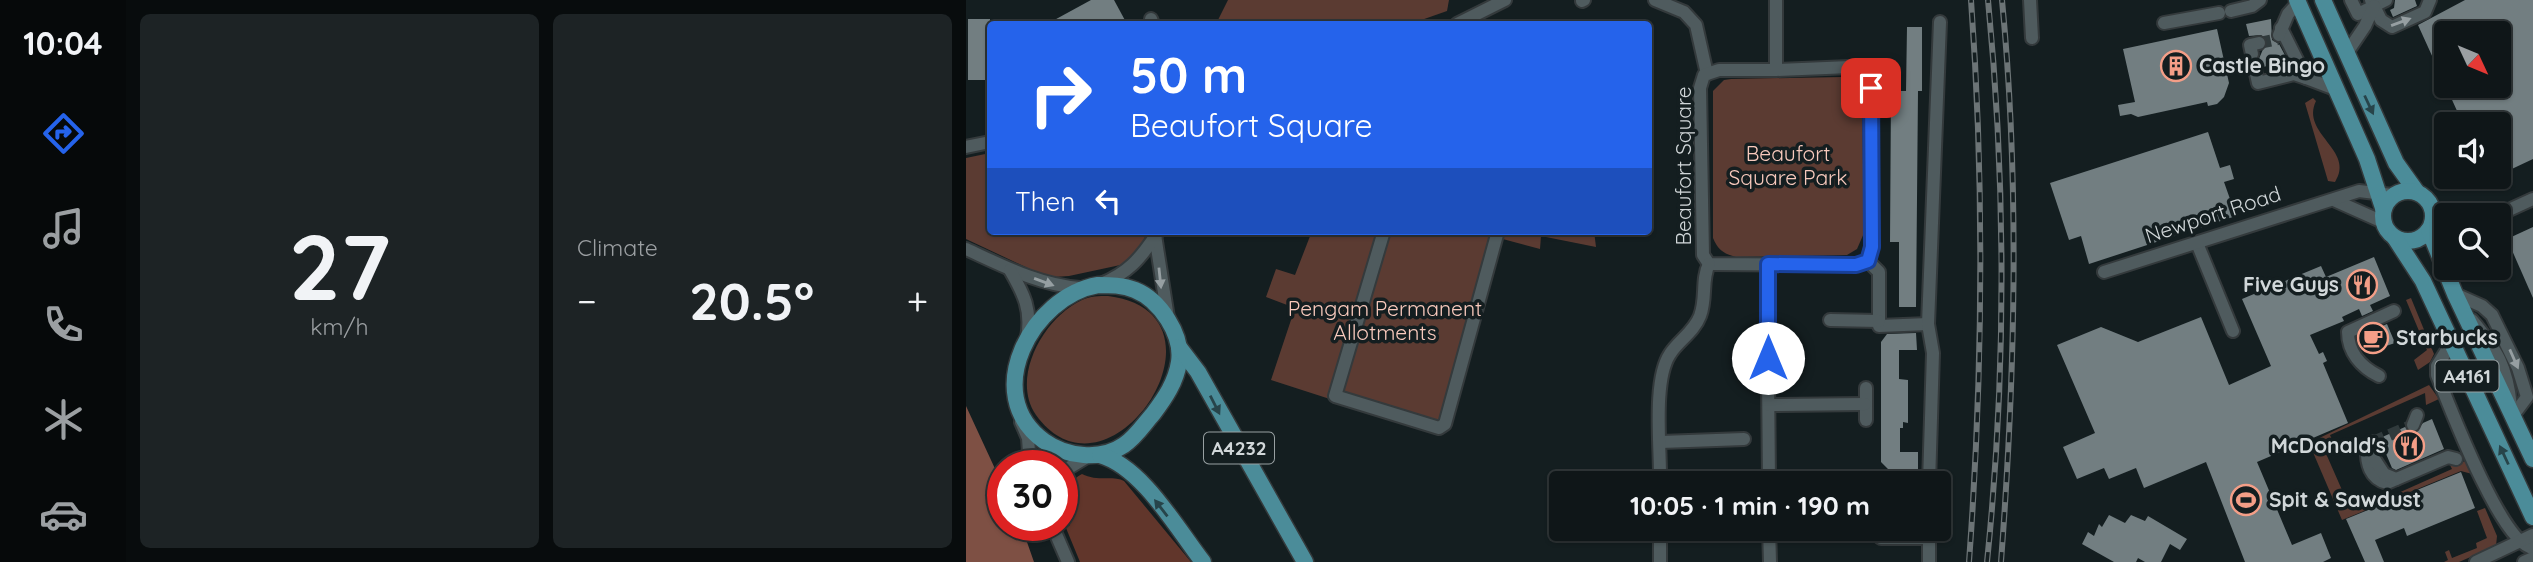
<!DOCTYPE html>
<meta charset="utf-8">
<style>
body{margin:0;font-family:Quicksand,sans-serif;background:#1d2325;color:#f1f3f6;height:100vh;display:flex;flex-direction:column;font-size:26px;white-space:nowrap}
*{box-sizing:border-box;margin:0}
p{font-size:23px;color:#9b9fa2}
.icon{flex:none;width:38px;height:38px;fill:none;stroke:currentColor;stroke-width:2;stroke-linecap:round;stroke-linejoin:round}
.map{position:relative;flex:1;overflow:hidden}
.drawer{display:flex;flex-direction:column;gap:14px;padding:14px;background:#080c0d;width:840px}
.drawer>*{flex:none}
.top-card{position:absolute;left:21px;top:21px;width:665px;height:214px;border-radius:7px;box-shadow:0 2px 5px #0004,0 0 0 2px #2f3537;background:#2563eb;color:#fff;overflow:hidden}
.needle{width:46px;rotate:134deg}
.fabs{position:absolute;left:1468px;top:21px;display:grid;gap:14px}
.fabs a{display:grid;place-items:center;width:77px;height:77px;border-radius:7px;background:#0f1618;box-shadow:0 2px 5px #0004,0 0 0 2px #2f3537;font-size:35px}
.speed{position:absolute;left:21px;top:450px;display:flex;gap:14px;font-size:35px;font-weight:700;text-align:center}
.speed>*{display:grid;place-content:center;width:91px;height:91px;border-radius:50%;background:#0f1618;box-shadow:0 2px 5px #0004,0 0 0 2px #2f3537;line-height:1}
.speed .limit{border:10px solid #d22;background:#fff;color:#111}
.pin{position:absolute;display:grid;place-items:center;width:60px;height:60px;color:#fff;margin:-30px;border-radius:14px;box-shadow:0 4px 10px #0006}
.me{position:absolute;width:77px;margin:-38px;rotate:0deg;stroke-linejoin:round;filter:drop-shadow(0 0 5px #0008)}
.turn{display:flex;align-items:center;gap:24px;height:147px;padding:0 28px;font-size:32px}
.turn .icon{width:91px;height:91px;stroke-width:2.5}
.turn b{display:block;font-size:49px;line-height:60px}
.then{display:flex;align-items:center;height:66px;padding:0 28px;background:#0003;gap:14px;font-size:26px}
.big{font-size:52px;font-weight:800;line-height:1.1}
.drawer .tile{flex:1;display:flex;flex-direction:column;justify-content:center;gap:10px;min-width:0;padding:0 24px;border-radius:10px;background:#1d2325}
.drawer .dial{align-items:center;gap:0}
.dial b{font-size:91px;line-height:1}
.heat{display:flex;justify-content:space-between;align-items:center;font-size:38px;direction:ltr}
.drawer .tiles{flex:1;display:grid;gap:14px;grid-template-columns:repeat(2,1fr)}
.trip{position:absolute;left:583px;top:471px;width:402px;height:70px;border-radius:7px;background:#0f1618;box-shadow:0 2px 5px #0004,0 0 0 2px #2f3537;font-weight:800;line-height:70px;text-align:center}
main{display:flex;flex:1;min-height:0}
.tabs{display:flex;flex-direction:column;width:126px;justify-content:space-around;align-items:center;background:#06090a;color:#9b9fa2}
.tabs .icon{width:49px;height:49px}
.tabs .on{color:#2563eb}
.tabs b{font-size:32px;color:#f1f3f6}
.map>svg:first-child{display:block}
</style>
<main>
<nav class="tabs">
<b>10:04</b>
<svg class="icon on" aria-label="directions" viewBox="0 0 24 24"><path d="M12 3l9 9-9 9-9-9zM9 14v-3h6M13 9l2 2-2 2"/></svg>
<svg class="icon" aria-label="music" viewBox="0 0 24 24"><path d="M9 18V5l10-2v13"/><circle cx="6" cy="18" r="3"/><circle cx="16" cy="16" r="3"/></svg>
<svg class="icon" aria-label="phone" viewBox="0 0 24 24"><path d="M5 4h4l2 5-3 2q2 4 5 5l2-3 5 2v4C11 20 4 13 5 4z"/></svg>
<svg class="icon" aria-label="climate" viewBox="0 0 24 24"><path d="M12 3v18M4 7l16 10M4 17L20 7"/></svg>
<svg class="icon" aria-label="car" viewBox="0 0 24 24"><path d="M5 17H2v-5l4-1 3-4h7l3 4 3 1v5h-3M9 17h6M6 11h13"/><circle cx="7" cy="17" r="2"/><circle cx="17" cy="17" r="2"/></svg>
</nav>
<section class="drawer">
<div class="tiles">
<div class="tile dial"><b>27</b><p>km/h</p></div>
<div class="tile"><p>Climate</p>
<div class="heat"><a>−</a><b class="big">20.5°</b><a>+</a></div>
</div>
</div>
</section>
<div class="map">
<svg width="1567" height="562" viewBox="0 0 1567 562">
<rect width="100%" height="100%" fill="#141e20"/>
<g fill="#5b3b32">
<polygon points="262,0 483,0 481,11 444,24 250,24"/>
<path d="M876 77 889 83 896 98 898 233 891 249 881 255 770 257C758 254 752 250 747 238V91L758 80 765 79Z"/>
<path d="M1347 98 1350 101C1334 134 1390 150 1369 182L1362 181 1339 103Z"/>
<polygon points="24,153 24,231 182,231 170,255 159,264 103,276 88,277 68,271 0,239 0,158"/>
<polygon points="346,231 628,231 630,247 575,236 574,249 533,238 481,430 469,433 305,380 329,308 300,297 310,269 329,275"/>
<path d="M142 296C277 313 144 517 70 415 44 378 78 317 116 300 124 296 133 296 142 296Z"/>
<polygon points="1445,298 1468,354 1464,362 1452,370 1448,360 1461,350 1440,300"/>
<polygon points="1463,385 1473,399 1460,405 1459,393 1364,435 1368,444 1358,449 1383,506 1391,503 1394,510 1486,469 1484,465 1500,461 1506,474 1495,471 1376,520 1343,443"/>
<polygon points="1519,508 1531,536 1530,546 1493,562 1478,562 1482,560 1479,552 1483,550 1486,558 1511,548 1510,543 1521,538 1511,511"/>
</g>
<path fill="#61362b" d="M116 474C131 482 148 475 158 481L225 562H114L100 528 104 525C101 508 97 483 116 474Z"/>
<polygon fill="#7e5044" points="0,406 37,486 37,525 55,525 68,562 0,562"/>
<g fill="#727e81" fill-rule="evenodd">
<polygon points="125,0 148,0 161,24 81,24"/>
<polygon points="1429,0 1449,0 1451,6 1427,17 1424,10 1428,8"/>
<path d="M1499 0H1567V159L1533 175V124H1497L1452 25ZM1480 33H1533V86H1480Z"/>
<rect x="2" y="19" width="22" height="61"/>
<polygon points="1305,19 1306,40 1313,44 1322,61 1297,67 1292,61 1301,40 1295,35 1283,36 1280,24"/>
<polygon points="941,27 956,27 956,91 952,91 950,307 933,307 933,242 924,242 925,91 940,91"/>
<polygon points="1251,29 1263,83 1258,97 1251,104 1242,106 1241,102 1172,117 1165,114 1154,116 1152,105 1169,102 1157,49"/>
<polygon points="1242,132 1254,168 1264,165 1268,179 1258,182 1270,216 1123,264 1115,236 1103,240 1084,183"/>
<polygon points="1567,227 1567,298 1541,239"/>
<polygon points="1408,257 1424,296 1404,305 1407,311 1396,316 1393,309 1376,317 1378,321 1344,335 1353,354 1357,352 1361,361 1357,363 1382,423 1291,462 1326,545 1355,533 1365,558 1357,562 1279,562 1240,462 1178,488 1170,468 1143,479 1138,468 1111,479 1097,447 1129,433 1091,345 1135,327 1172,342 1235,317 1263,385 1305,366 1276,299 1355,266 1360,277"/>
<polygon points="1421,324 1429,343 1402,352 1398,344 1394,346 1391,337"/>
<polygon points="950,333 951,350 933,350 933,379 942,380 942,423 937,422 937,428 934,428 934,452 952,452 952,472 925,472 915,462 915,342 921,334"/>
<polygon points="1466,419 1478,449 1430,470 1426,468 1418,449 1412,449 1414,438 1439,427 1449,433 1457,423"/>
<polygon points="1495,472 1509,508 1441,536 1438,528 1409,540 1418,562 1399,562 1380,519"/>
<polygon points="1143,515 1159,523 1165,515 1179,521 1182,516 1221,539 1214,550 1204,544 1195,562 1179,562 1172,558 1170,562 1148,562 1116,544 1122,532 1128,536 1133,524 1136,527"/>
</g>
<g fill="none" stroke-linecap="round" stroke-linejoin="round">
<g stroke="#303a3c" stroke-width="12" stroke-dasharray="12 6" stroke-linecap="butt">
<polyline points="1293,43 1312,39"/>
<polyline points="1407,442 1447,425"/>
</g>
<g stroke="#343a3c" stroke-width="16">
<g id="minor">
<polyline points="689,0 718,12 730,25 741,74"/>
<polyline points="810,0 810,70 884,67 900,72 905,88 906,247 902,261 890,265 743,264 737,255 734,88 738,75 753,70 810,70"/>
<polyline points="1064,0 1066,38"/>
<polyline points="1385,0 1392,14 1420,0"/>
<polyline points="1405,0 1415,20 1426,27 1459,12 1464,0"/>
<polyline points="616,1 618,0"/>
<polyline points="1265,11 1286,6 1294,0"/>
<polyline points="185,19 187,24"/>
<polyline points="1198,23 1253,13"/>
<polyline points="491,24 539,0"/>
<polyline points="1315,28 1340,78 1369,89"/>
<polyline points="1313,35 1322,14 1332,3"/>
<polyline points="1286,54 1284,45 1293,43"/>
<polyline points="1380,54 1399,26 1408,6"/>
<polyline points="1289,69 1292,83 1328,74 1340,78"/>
<polyline points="0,147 24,142"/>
<polyline points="1370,201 1417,222"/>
<polyline points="1465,205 1480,218"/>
<polyline points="1532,215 1567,199"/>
<polyline points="418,231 369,396 473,428 479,424 532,231"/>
<polyline points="189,235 202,318"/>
<polyline points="1452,239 1480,235"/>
<polyline points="1231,243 1267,331"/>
<path d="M0 249C37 266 73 285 114 288"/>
<polyline points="902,261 913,272 913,326 962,324"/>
<polyline points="801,264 803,483"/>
<path d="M44 270C58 294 66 310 61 338"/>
<polyline points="1138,272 1393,191 1426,195"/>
<path d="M135 284C162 273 174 259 190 235"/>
<polyline points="1489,294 1516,306 1526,315 1552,368 1561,397 1546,417"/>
<polyline points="864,320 913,321"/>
<path d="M1506 320C1531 350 1541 367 1545 406"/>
<path d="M1486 342 1471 366V375C1483 405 1536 545 1567 548"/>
<path d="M1413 376C1395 367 1382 352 1382 332L1428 311"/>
<polyline points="900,388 900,420"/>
<polyline points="803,405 899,404"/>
<polyline points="55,422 62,438 64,466"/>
<polyline points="1447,425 1451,415"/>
<polyline points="695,442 778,439"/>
<path d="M1407 442 1401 448C1400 463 1404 479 1421 483L1482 457 1490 459"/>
<polyline points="1401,448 1418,474 1430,479"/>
<polyline points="96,472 124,455"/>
<path d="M694 483C695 451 686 381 704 354 712 341 728 332 734 316 741 298 735 280 743 264"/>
<polyline points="963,483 967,353 962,324 974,22"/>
<polyline points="86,525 102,562"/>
<polyline points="803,528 804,562"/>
<polyline points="904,528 915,538 963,538 963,562"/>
<polyline points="694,562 694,528"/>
<polyline points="1510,562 1567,535"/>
<polyline points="1558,562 1567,558"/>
</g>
</g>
<g stroke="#343a3c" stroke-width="19">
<g id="major">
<polyline points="1331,0 1401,159 1417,208"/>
<polyline points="1357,0 1430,163 1450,191"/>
<circle cx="1442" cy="216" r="25"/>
<polyline points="1463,230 1489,294 1567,459"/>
<polyline points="1429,238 1457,281 1567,517"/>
<path d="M132 285C144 285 157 285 169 290 194 300 217 335 213 362 210 382 199 398 187 414 178 424 170 437 158 445 135 461 100 457 78 441 13 394 67 296 132 285Z"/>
<polyline points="213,347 232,372 339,562"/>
<path d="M134 455C176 467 210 527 237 562"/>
</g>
</g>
<use href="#minor" stroke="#4f5b5e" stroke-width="12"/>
<use href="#major" stroke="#4b8c99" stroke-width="16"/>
<g stroke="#6c7476" stroke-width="6">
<g id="rail">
<path d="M1003 562C1017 371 1019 191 1005 0"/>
<path d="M1021 562C1040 377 1040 185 1022 0"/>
<path d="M1035 562C1049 375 1054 187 1036 0"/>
</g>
</g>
<use href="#rail" stroke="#141e20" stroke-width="3.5" stroke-dasharray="10" stroke-linecap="butt"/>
</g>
<defs><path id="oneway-solid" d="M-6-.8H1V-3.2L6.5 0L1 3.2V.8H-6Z" transform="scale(1.75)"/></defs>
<g fill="#969fa2">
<use href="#oneway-solid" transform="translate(1435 22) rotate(-20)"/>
<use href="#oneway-solid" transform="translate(194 278) rotate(84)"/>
<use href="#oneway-solid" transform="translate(78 282) rotate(20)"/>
<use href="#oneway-solid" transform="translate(1548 359) rotate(66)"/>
</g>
<g fill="#27444a">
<use href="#oneway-solid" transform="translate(1403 105) rotate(65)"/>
<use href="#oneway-solid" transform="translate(249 405) rotate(63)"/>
<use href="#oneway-solid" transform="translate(1538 455) rotate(-115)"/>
<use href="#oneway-solid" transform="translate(195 508) rotate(-128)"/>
</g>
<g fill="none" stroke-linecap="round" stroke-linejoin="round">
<g stroke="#184099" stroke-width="18">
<polyline id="route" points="802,358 802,264 890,265 902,261 906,247 905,88"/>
</g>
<use href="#route" stroke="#2563eb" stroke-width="12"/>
</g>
<defs>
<g id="building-ring" transform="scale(1.575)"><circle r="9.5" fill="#141e20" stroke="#f49e87" stroke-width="1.5"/><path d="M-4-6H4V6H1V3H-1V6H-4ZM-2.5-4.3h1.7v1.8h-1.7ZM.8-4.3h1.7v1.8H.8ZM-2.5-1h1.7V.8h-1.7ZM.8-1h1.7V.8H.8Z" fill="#f49e87"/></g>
<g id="restaurant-ring" transform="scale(1.575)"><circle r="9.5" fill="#141e20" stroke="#f49e87" stroke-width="1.5"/><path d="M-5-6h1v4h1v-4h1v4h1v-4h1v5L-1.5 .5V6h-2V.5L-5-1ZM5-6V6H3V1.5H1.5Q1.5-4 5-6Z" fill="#f49e87"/></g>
<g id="cafe-ring" transform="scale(1.575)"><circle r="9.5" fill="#141e20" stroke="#f49e87" stroke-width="1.5"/><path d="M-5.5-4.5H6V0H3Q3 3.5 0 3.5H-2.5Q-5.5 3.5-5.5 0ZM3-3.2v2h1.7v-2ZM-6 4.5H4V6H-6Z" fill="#f49e87"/></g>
<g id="stadium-ring" transform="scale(1.575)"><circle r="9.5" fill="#141e20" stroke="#f49e87" stroke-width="1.5"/><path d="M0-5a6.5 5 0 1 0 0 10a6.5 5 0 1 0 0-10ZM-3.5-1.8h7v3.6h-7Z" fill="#f49e87"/></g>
</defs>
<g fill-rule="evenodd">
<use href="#building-ring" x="1210" y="66"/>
<use href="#restaurant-ring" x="1396" y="285"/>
<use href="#cafe-ring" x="1407" y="338"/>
<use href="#restaurant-ring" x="1443" y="446"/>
<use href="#stadium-ring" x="1280" y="500"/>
</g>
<g text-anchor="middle" stroke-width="7" stroke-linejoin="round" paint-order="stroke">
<g fill="#141e20" stroke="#98a0a2" stroke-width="2">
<rect x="1469.5" y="360.5" width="63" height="31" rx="5"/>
<rect x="238" y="432.5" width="70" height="31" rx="5"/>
</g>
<g font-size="19" font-weight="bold" fill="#d1d7d9">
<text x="1501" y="383">A4161</text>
<text x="273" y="455">A4232</text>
</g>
<g font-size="21" font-weight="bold" fill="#d1d7d9" stroke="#141e20" text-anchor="start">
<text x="1233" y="73">Castle Bingo</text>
<text x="1373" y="292" text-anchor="end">Five Guys</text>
<text x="1430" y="345">Starbucks</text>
<text x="1420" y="453" text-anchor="end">McDonald's</text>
<text x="1303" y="507">Spit &amp; Sawdust</text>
</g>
<g font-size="21" fill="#f9cabd" stroke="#141e20">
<text x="822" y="161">Beaufort<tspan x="822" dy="24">Square Park</tspan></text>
<text x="419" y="316">Pengam Permanent<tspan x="419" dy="24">Allotments</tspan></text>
</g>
<g font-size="21" fill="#d1d7d9" stroke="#141e20">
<text transform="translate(718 166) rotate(-90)" y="7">Beaufort Square</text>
<text transform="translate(1247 215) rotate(-18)" y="7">Newport Road</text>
</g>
</g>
</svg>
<div class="fabs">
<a><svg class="needle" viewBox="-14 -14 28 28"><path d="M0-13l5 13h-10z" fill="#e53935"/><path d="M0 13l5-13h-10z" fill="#9b9fa2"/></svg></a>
<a><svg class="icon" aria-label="sound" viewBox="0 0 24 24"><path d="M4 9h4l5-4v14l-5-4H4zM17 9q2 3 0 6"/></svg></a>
<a><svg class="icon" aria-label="search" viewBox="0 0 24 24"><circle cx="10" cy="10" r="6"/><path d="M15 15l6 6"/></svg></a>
</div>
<div class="speed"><div class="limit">30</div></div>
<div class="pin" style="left:905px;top:88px;background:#d93025"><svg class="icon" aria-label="arrive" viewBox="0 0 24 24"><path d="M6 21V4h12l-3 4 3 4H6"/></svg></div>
<svg class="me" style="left:802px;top:358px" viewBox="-20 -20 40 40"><circle r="19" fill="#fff"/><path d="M0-13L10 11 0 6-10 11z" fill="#2563eb"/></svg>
<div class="trip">10:05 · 1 min · 190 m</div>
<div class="top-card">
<div class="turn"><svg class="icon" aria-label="right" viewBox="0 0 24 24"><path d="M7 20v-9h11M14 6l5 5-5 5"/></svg><div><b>50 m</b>Beaufort Square</div></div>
<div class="then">Then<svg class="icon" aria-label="left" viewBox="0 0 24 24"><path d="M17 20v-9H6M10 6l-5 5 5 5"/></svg></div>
</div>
</div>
</main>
